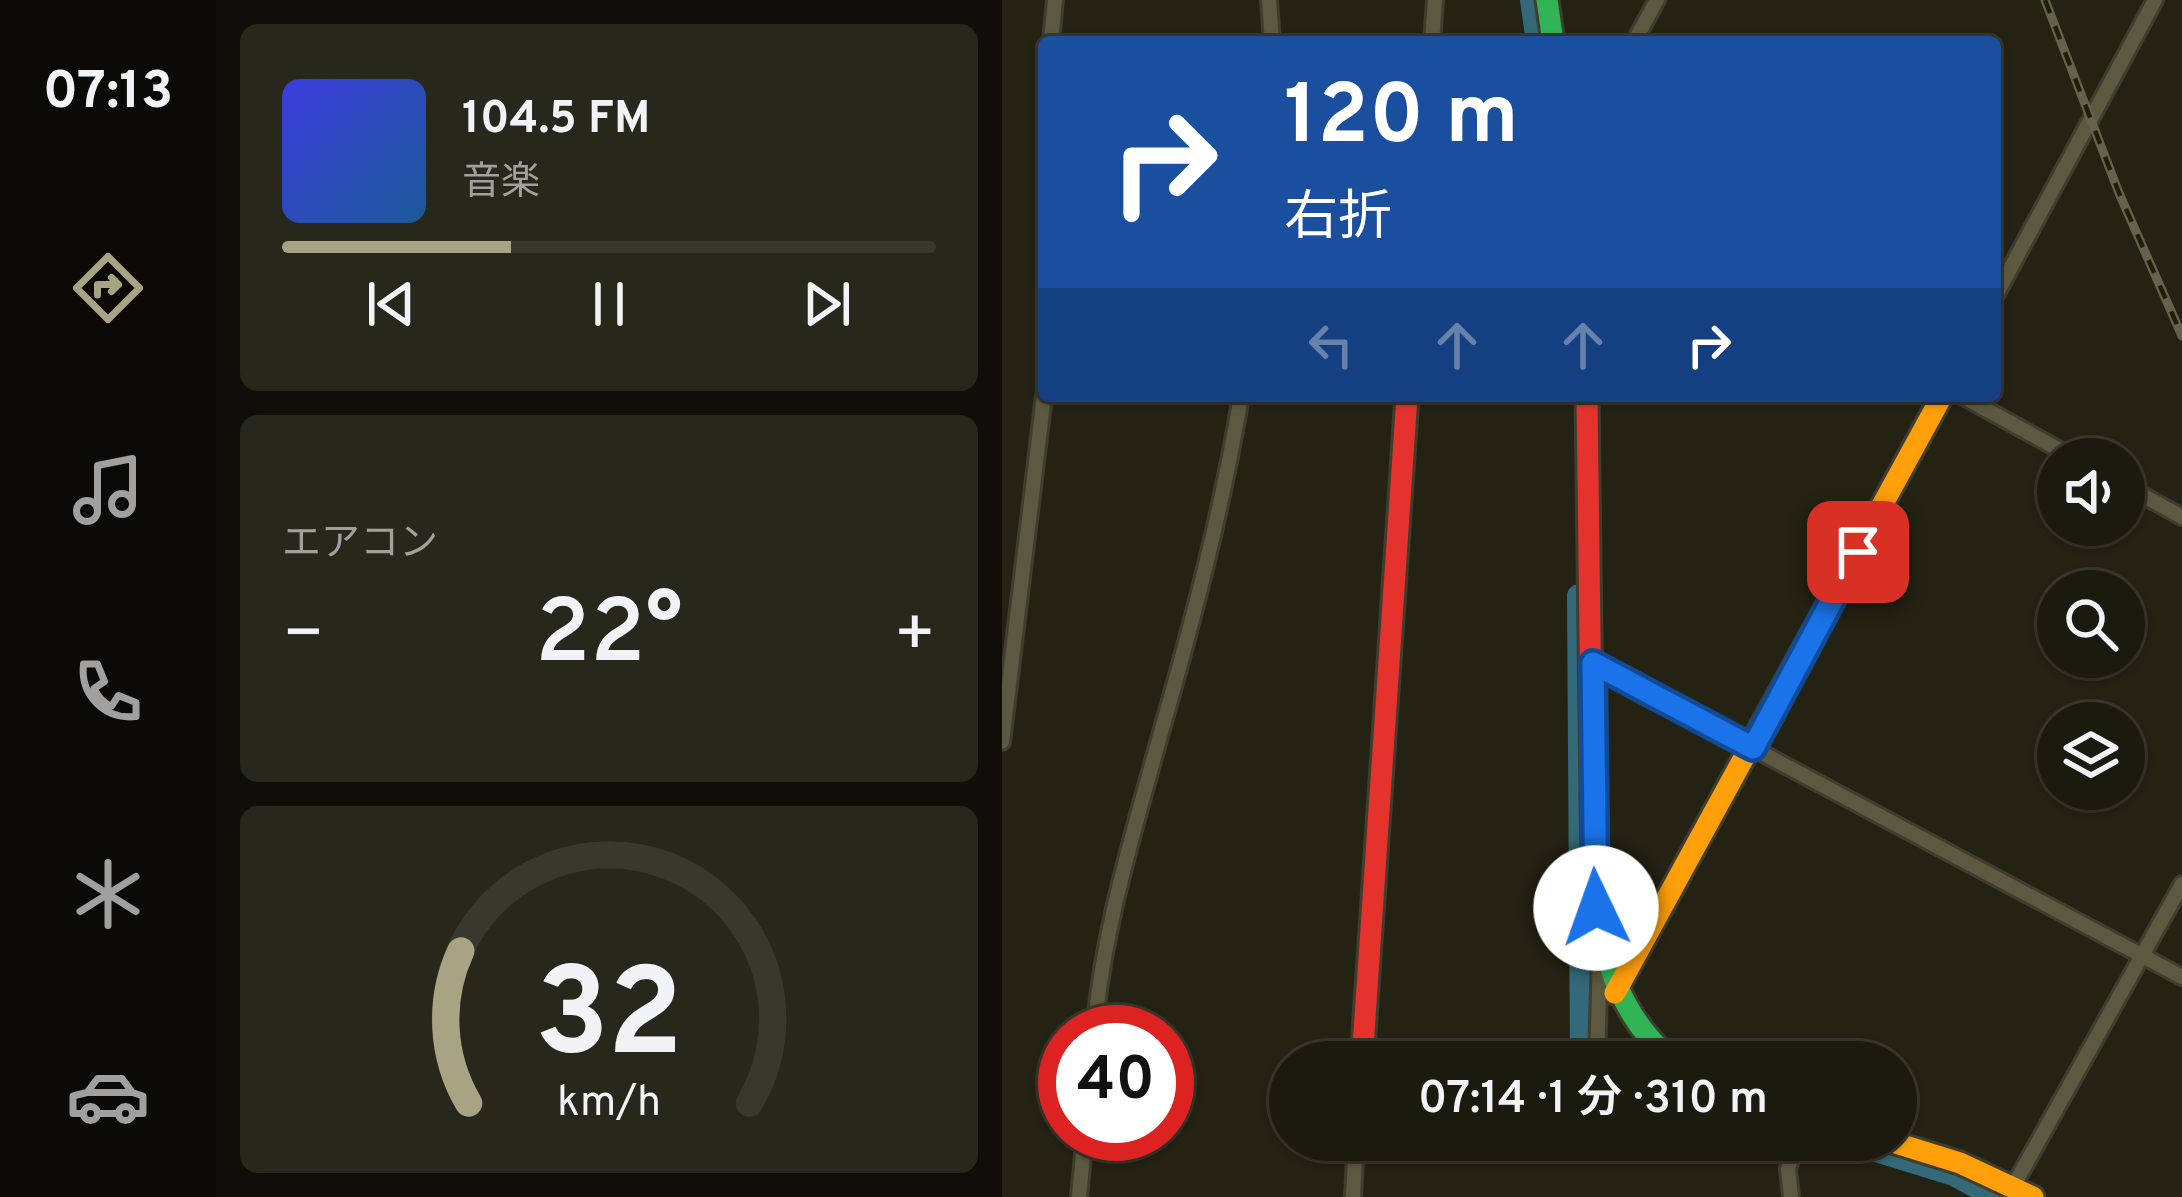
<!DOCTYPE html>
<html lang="ja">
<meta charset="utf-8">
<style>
body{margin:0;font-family:Overpass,"Noto Sans JP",sans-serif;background:#28271c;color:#f1f3f6;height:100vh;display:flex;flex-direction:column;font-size:45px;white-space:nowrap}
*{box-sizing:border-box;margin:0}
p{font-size:39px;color:#a0a19e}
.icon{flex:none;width:66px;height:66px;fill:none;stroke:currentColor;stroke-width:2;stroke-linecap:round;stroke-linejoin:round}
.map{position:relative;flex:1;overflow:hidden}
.drawer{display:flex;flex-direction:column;gap:24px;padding:24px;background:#0f0e08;width:786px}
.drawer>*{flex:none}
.top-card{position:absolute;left:36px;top:36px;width:963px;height:366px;border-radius:12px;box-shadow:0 3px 9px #0004,0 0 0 3px #39382e;background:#1a4fa0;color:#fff;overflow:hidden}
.fabs{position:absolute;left:1035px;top:438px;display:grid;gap:24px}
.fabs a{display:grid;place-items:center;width:108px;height:108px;border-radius:50%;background:#1b1a0e;box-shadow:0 3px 9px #0004,0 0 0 3px #39382e;font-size:60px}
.speed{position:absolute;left:36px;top:1005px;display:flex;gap:24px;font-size:60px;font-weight:700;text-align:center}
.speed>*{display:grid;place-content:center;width:156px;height:156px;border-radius:50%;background:#1b1a0e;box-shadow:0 3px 9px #0004,0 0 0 3px #39382e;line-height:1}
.speed .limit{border:18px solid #d22;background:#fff;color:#111}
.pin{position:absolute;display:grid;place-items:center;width:102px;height:102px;color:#fff;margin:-51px;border-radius:24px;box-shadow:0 6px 18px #0006}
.me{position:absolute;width:132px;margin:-66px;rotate:357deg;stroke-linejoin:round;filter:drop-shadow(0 0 9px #0008)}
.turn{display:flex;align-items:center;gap:42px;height:252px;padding:0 48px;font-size:54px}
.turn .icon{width:156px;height:156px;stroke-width:2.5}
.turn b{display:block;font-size:84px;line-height:102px}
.lanes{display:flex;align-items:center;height:114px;padding:0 48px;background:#0003;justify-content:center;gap:60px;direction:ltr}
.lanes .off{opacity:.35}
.big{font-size:90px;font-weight:600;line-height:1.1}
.drawer .tile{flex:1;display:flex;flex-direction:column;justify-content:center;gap:18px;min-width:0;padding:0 42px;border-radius:18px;background:#28271c}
.drawer .dial{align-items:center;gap:0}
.dial svg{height:312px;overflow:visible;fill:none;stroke:#39382e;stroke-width:7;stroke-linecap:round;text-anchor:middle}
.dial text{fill:#f1f3f6;stroke:none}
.song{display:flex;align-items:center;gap:36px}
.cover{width:144px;height:144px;border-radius:18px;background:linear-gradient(135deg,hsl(240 70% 55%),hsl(210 70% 35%))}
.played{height:12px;border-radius:6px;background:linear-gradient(90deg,#a7a383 35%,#39382e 35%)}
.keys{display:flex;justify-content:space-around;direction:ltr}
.heat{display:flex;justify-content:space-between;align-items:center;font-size:66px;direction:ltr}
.trip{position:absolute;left:267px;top:1041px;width:648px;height:120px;border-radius:60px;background:#1b1a0e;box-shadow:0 3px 9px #0004,0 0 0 3px #39382e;font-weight:600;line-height:120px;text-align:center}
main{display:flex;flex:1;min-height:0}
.dock{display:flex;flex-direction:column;width:216px;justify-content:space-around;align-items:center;background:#0b0a06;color:#a0a19e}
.dock .icon{width:84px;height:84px}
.dock .current{color:#a7a383}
.dock b{font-size:54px;color:#f1f3f6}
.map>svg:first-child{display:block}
</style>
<main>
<nav class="dock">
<b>07:13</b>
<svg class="icon current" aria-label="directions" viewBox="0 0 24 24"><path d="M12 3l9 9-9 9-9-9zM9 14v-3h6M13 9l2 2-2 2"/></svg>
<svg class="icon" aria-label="music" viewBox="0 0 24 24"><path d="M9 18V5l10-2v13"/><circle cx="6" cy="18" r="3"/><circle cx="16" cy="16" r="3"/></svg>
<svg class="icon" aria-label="phone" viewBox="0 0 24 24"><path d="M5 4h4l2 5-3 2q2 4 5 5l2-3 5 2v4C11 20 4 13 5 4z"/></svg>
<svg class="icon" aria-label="climate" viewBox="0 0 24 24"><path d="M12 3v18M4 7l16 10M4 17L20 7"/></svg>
<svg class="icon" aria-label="car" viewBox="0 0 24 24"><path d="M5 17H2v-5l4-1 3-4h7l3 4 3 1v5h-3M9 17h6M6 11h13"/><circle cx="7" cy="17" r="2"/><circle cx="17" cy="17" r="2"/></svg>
</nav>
<section class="drawer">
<div class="tile">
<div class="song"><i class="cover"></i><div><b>104.5 FM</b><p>音楽</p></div></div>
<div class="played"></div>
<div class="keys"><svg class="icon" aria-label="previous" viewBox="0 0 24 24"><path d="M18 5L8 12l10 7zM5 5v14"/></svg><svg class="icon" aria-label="pause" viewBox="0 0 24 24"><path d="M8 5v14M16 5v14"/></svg><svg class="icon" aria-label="next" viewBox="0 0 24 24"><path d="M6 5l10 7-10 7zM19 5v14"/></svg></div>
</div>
<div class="tile"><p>エアコン</p>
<div class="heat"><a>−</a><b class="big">22°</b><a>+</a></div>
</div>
<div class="tile dial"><svg viewBox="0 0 100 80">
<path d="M14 69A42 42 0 1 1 86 69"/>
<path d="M14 69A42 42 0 0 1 12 30" stroke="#a7a383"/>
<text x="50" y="56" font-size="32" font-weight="700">32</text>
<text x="50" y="72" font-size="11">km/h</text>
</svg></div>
</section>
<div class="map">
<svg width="1180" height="1197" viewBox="0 0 1180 1197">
<rect width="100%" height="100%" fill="#242213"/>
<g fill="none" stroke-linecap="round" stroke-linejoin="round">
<g stroke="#336978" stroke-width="24">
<polyline points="530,0 536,42"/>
<polyline points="577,596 580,1062"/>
<polyline points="842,1140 952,1174 994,1197"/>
</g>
<g stroke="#3f3d2d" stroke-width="20">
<g id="street">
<polyline points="267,0 270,42"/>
<polyline points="49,42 53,0"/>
<polyline points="430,42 433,0"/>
<polyline points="632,42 655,0"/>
<polyline points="993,297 1153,0"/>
<polyline points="960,396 1074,459"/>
<polyline points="1122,485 1180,517"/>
<polyline points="591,663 1180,977"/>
<polyline points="0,742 42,396"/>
<path d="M92 1032C101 930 131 834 158 736 190 624 220 511 239 396"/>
<polyline points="595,1062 598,953"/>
<polyline points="1012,1185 1180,884"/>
<polyline points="77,1197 83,1134"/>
<polyline points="351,1197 354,1140"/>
<polyline points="789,1197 786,1169 795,1140"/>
</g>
</g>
<g stroke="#3f3d2d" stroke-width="27">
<g id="fast">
<polyline points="545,0 551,42"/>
<path d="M590 796C591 893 591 996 672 1062"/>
</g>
</g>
<g stroke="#3f3d2d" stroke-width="27">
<g id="slow">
<polyline points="613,993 940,396"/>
<polyline points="884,1140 958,1163 1031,1197"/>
</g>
</g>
<g stroke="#3f3d2d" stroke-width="27">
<g id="jam">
<polyline points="585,396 590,796"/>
<polyline points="360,1062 405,396"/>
</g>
</g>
<use href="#street" stroke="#5d5941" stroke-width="14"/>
<use href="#fast" stroke="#30b455" stroke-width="21"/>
<use href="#slow" stroke="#ff9f0a" stroke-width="21"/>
<use href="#jam" stroke="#e5322d" stroke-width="21"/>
<g stroke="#64614f" stroke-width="9">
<polyline id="rail" points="1043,0 1117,193 1180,336"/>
</g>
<use href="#rail" stroke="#221d03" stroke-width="4.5" stroke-dasharray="14" stroke-linecap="butt"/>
</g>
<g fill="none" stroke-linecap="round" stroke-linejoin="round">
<g stroke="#114b97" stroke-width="30">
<polyline id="route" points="594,908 591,663 751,748 856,552"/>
</g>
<use href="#route" stroke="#1a73e8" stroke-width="21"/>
</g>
</svg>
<div class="fabs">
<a><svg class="icon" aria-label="sound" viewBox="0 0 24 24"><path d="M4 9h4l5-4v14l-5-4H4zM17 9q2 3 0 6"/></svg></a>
<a><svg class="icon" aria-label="search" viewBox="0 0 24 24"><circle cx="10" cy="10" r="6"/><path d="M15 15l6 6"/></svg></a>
<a><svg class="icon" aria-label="layers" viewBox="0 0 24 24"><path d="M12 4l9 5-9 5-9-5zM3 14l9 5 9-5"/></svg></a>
</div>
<div class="speed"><div class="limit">40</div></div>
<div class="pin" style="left:856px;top:552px;background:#d93025"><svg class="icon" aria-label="arrive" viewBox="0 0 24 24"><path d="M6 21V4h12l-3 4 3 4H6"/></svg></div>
<svg class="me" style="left:594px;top:908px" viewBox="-20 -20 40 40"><circle r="19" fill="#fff"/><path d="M0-13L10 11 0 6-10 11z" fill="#1a73e8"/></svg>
<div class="trip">07:14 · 1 分 · 310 m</div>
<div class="top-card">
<div class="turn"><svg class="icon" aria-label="right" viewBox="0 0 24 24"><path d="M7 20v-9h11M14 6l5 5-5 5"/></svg><div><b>120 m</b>右折</div></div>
<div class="lanes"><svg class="icon off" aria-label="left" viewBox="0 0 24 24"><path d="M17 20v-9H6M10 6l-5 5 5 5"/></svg><svg class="icon off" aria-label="ahead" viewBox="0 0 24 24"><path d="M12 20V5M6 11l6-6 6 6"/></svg><svg class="icon off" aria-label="ahead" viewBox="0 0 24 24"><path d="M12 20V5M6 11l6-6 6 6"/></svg><svg class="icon" aria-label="right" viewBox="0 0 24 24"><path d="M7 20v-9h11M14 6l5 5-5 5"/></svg></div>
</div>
</div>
</main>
